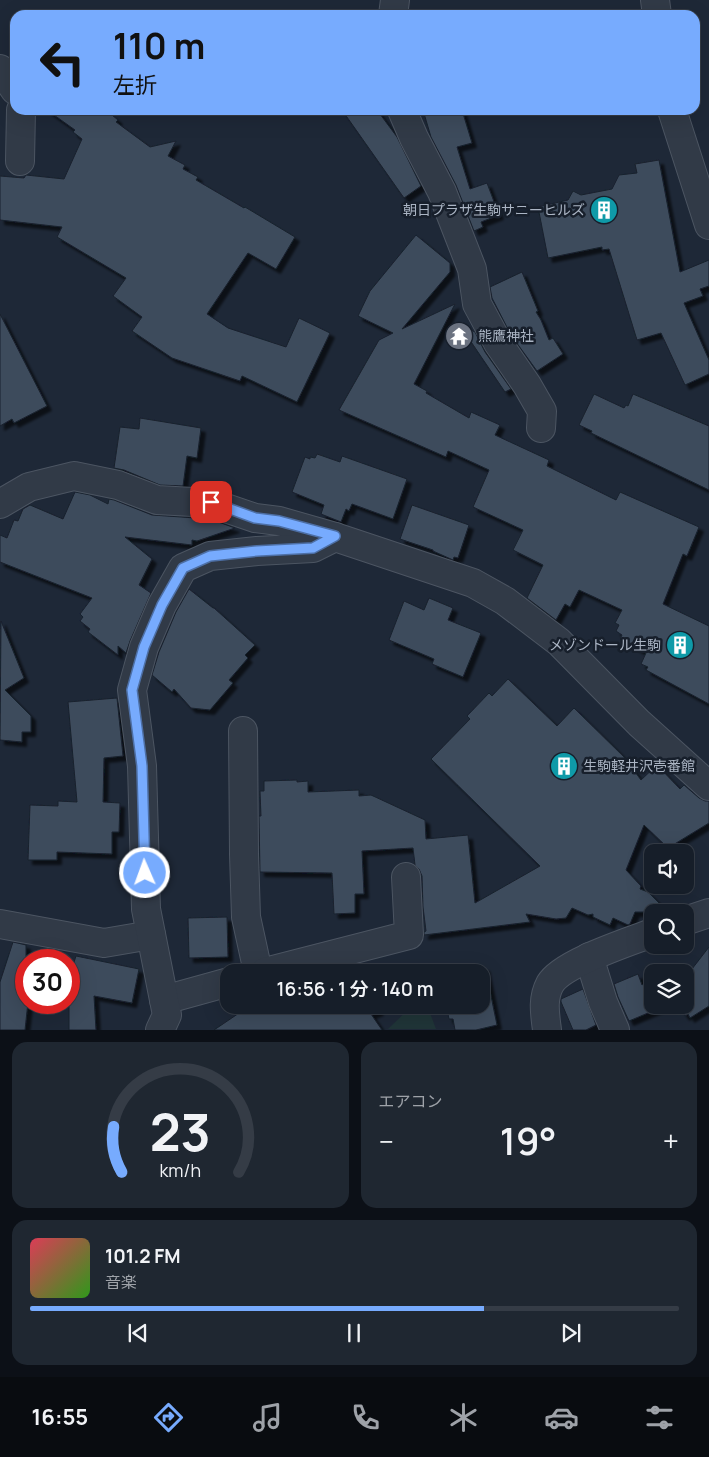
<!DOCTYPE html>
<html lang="ja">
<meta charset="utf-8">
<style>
body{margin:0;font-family:Manrope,"Noto Sans JP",sans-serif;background:#1f2731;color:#f1f3f6;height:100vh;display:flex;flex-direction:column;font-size:19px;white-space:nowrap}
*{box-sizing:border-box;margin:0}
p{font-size:16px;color:#9ea2a8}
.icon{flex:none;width:28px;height:28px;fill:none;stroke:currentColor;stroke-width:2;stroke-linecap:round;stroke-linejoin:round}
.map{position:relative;height:1030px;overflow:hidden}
.drawer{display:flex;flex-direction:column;gap:12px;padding:12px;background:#0c1017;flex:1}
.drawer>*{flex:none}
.guide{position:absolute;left:10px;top:10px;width:690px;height:105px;border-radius:15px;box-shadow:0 5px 20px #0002,0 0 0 1px #353c46;background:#77abfe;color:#111;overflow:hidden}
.tools{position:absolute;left:644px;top:844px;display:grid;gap:10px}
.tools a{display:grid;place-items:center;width:50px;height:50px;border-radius:10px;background:#161e29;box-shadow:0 5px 20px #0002,0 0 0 1px #353c46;font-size:25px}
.speed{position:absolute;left:15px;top:949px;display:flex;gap:10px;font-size:25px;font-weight:700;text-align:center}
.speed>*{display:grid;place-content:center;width:65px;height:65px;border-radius:50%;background:#161e29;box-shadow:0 5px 20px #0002,0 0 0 1px #353c46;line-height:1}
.speed .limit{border:8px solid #d22;background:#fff;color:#111}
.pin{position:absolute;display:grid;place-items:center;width:42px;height:42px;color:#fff;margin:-21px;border-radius:10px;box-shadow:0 2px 8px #0006}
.me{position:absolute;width:55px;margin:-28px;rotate:358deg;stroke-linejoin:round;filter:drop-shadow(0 0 4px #0008)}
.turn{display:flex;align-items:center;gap:18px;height:105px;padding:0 20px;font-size:22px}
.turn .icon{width:65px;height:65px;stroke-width:2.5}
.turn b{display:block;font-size:35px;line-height:42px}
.big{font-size:38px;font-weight:600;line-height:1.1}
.drawer .tile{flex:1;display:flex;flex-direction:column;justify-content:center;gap:8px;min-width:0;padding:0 18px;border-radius:15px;background:#1f2731}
.drawer .dial{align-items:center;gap:0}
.dial svg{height:130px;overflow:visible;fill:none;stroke:#353c46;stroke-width:7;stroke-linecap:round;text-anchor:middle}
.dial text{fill:#f1f3f6;stroke:none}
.song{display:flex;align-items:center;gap:15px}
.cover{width:60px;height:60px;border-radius:8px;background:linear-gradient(135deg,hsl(350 70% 55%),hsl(110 70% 35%))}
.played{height:5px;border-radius:2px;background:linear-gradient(90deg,#77abfe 70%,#353c46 70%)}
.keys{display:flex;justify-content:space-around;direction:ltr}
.heat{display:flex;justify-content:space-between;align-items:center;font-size:28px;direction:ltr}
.drawer .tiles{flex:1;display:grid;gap:12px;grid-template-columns:1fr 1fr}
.tile:last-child{grid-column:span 2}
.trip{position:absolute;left:220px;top:964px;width:270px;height:50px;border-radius:15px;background:#161e29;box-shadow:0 5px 20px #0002,0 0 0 1px #353c46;font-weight:600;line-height:50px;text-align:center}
.tabs{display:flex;height:80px;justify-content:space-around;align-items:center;background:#090c10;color:#9ea2a8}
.tabs .icon{width:35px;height:35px}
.tabs .on{color:#77abfe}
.tabs b{font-size:22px;color:#f1f3f6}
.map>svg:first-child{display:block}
</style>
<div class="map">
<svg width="709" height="1030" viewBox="0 0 709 1030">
<defs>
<filter id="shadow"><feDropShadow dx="4.5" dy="4.5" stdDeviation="1" flood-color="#0009"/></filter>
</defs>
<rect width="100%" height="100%" fill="#1e2837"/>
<polygon fill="#203538" points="413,1005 427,1005 436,1029 388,1029"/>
<g fill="#3e4b5c" stroke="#19212d" filter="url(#shadow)">
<polygon points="47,110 106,110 118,120 116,122 150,147 176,141 168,156 185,165 183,169 198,177 196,180 244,208 245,207 295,237 276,269 248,253 207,314 228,328 286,347 299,318 330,333 297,402 242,376 240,381 172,358 132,331 142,317 113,296 126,278 57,237 62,227 0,220 0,176 24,178 26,175 64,179 82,139 73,132 75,130"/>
<polygon points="342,110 377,110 397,137 421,186 404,198"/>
<polygon points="423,110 462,110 472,143 457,147 470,189 487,183 499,215 481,222 483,227 474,231 456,185 431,137"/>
<polygon points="659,160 680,272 709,260 709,286 700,289 703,296 684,303 709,360 709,374 685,385 661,333 637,340 609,249 602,250 602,247 548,258 538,207 568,200 573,191 581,195 612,189 619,175 637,173 635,164"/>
<polygon points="416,235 450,263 450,272 402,329 455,304 414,384 427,391 426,393 469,418 471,412 500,425 495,435 549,460 547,466 616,500 620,492 699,527 687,556 683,554 663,604 709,626 709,704 646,670 648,667 641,664 646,653 620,639 622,635 616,631 619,625 615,623 622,610 579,590 570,607 565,604 556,620 527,598 543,565 513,550 523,530 473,507 489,470 448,451 446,457 339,410 379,340 393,333 358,316 370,291"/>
<polygon points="522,272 538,311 536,312 541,320 549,340 553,338 563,354 537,371 511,335 492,298 490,287"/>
<polygon points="0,314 47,406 14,423 12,419 0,426"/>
<polygon points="459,324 475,332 485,352 511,389 505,392"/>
<polygon points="594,394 624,408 626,405 628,406 633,394 709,426 709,490 591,433 592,431 579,425"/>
<polygon points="140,418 201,428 197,458 187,456 183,486 160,485 124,470 114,468 120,427 139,429"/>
<polygon points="317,454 340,462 342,456 407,479 393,519 352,504 349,511 346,509 341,522 321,514 324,505 292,492 305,457 310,459 310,457 315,458"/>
<polygon points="75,492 90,495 108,504 109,499 114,500 152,515 210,519 235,528 197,541 192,540 192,545 125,537 152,559 139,585 151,593 130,641 126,653 118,646 118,655 88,632 90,629 80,621 83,617 80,614 92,598 0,562 0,535 7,538 14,520 18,521 23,509 30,505 63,519"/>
<polygon points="412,505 469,525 458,558 454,557 453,560 433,551 433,550 400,539"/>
<polygon points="189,589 213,608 214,608 255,645 245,655 248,658 229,680 233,683 210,710 191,708 174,689 172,692 152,675 159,652 176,612"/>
<polygon points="429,598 453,608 448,620 481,633 463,677 432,664 434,659 389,640 404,601 424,610"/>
<polygon points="1,621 24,678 5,690 31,716 31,732 22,732 22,742 0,740"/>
<polygon points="508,679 557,726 574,708 624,757 641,780 657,765 680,789 684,785 699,798 705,801 709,801 709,823 668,848 644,825 626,870 641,886 640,889 648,892 668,912 635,912 630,924 628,925 613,918 610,925 593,917 593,914 588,915 572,908 566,918 556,919 526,914 530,922 424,935 424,932 426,931 423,907 422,876 419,869 415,865 413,848 362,851 364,894 355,894 355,913 334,914 332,873 260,872 259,816 261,816 260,791 264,791 264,781 297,780 297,782 308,781 308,792 359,790 359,796 371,795 425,820 426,839 468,835 475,903 540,866 431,759 470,719 467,716 489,693 492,696"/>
<polygon points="117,698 123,756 104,758 103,802 120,803 119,832 112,832 112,854 57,852 57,860 28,860 30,805 58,806 58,801 77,802 68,702"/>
<polygon points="227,917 228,957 189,958 188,918"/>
<polygon points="13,942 26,945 26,1002 28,1002 25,1030 0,1030 0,982"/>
<polygon points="709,947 709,1006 690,1018 688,1014 685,1016 678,1005 685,1005 685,978"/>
<polygon points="76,956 139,969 132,1003 94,996 96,1030 69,1030 69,978"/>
<polygon points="675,964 682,972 661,972"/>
<polygon points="485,967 497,1025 476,1030 455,1030 453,1019 449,1019 446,1005 481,1005 481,972 460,972"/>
<polygon points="638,974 642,985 652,978 652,1005 667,1005 629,1021 618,997 614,984"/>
<polygon points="583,989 596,1025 586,1030 573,1030 561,1002 561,999"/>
<polygon points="251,1005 376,1005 379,1011 371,1014 382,1030 214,1030"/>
</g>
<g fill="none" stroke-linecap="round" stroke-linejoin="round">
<g stroke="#4c5562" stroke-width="30">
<g id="minor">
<polyline points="655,0 657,15"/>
<polyline points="393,15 395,0"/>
<polyline points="0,69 15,90"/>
<polyline points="402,110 414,138 442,192 472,269 477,304 498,343 527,385 542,411 541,428"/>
<polyline points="672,110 709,225"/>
<polyline points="20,161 21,110"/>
<polyline points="0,504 29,487 74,476 118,485 157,500 211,503 255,518 279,521 335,537"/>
<polyline points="243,731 244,854 246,917 258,972"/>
<polyline points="685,921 709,913"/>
<polyline points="0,924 104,943 151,935"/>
<polyline points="589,957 603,1002 615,1030"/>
<polyline points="265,972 409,935 406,877"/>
<polyline points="164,1000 229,982"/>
<polyline points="160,1030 167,1015 146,909 142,766 132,690 144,647 162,605 183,568 210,556 257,551 313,548 335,537 473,583 505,601 559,642 639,723 709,786"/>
<path d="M547 1030C545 1014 542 999 550 984 562 963 629 942 652 933"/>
</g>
</g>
<use href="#minor" stroke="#313a47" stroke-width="28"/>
</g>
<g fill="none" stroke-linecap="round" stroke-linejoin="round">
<g stroke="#4d6fa5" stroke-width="12">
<polyline id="route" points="145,873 142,766 132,690 144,647 162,605 183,568 210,556 257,551 313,548 335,536 279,521 255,518 211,502"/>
</g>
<use href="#route" stroke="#77abfe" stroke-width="9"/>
</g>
<defs>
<g id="building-disc" transform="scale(1.4375)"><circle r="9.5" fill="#0f9aa8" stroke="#171f2b"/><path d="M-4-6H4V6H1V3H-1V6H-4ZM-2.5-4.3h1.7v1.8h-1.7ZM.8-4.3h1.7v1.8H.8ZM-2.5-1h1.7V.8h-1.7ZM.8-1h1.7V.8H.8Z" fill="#fff"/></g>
<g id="temple-disc" transform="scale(1.4375)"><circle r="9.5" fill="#6b7280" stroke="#171f2b"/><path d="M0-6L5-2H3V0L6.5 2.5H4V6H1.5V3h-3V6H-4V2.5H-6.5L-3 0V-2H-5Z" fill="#fff"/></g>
</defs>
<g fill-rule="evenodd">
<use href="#building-disc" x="604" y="210"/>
<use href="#temple-disc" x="459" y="336"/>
<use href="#building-disc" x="680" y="645"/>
<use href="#building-disc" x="564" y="766"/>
</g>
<g text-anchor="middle" stroke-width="5" stroke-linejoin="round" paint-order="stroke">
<g font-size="14" fill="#abb5c4" stroke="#171f2b" text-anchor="end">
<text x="585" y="215">朝日プラザ生駒サニーヒルズ</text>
<text x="478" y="341" text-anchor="start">熊鷹神社</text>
<text x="661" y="650">メゾンドール生駒</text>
<text x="583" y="771" text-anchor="start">生駒軽井沢壱番館</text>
</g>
</g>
</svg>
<div class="tools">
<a><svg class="icon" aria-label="sound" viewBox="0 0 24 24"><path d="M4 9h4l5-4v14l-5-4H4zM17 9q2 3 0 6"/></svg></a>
<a><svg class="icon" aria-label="search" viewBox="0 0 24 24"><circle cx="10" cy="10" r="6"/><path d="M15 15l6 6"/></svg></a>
<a><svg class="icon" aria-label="layers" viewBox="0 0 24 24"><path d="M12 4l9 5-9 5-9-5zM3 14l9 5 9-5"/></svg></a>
</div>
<div class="speed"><div class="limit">30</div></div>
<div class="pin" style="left:211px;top:502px;background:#d93025"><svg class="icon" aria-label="arrive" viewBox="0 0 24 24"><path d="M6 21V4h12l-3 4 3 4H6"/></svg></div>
<svg class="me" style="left:145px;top:873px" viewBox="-20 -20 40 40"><circle r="17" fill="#77abfe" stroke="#fff" stroke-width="3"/><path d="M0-11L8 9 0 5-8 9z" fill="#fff"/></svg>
<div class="trip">16:56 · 1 分 · 140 m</div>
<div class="guide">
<div class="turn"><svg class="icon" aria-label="left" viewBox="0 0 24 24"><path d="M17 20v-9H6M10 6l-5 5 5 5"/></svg><div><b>110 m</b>左折</div></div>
</div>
</div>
<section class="drawer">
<div class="tiles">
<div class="tile dial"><svg viewBox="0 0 100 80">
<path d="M14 69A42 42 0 1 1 86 69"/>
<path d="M14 69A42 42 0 0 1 9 41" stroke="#77abfe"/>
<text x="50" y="56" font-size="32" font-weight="700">23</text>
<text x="50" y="72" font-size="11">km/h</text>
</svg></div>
<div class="tile"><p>エアコン</p>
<div class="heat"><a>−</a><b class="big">19°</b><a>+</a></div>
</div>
<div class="tile">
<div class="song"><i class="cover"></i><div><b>101.2 FM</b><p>音楽</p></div></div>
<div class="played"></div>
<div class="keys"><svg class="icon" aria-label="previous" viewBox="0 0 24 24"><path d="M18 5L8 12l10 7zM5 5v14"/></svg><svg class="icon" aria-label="pause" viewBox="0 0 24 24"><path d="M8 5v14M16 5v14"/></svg><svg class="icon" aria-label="next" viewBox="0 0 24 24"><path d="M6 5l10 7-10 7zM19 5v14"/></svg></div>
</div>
</div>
</section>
<nav class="tabs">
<b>16:55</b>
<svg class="icon on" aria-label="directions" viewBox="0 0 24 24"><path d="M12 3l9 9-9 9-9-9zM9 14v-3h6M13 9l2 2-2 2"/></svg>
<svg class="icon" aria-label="music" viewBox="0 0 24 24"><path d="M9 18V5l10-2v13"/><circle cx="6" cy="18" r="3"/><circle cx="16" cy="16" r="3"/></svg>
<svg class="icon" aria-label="phone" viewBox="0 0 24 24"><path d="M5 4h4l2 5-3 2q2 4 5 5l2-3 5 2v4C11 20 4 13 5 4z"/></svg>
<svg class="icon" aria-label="climate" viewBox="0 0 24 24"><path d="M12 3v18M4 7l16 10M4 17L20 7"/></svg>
<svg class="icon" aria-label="car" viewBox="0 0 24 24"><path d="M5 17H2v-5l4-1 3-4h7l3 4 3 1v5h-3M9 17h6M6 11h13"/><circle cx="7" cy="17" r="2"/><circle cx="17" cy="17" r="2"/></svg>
<svg class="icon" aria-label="filters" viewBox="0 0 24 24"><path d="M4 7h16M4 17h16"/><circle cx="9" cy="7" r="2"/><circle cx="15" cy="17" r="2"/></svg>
</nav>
